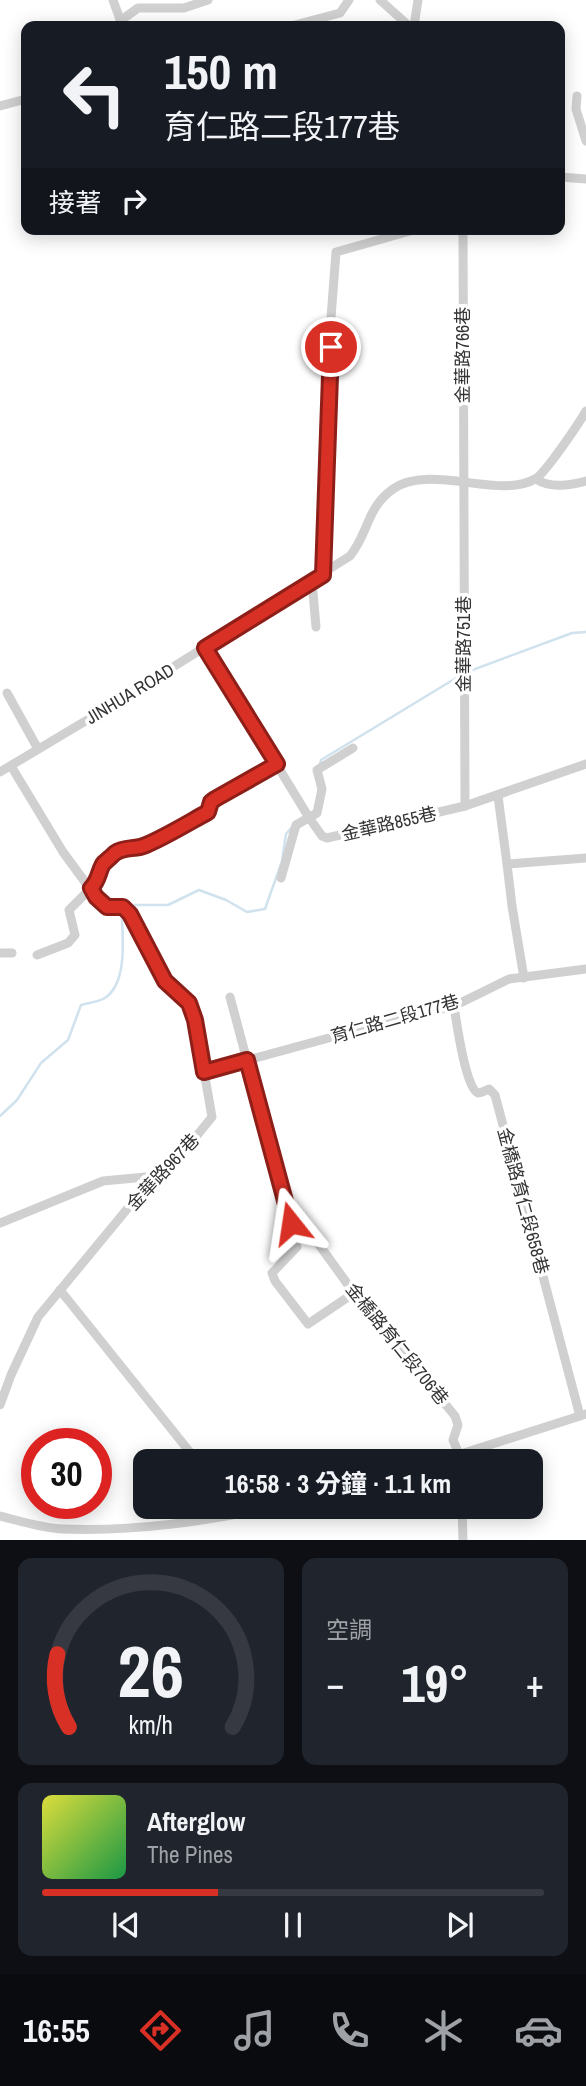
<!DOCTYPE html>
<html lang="zh-TW">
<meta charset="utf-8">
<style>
body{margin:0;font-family:"Archivo Narrow","Noto Sans TC",sans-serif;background:#20242c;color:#f1f3f6;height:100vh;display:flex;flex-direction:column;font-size:26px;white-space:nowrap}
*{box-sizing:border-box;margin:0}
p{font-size:23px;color:#9ea1a6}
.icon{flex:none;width:38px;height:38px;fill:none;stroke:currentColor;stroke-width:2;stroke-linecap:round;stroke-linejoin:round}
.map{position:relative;height:1540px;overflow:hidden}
.drawer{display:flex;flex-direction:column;gap:18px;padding:18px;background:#0d0f14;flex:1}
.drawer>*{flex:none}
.guide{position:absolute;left:21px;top:21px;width:544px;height:214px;border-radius:14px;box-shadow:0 4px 18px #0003;background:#171b24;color:#f1f3f6;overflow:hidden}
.speed{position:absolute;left:21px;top:1428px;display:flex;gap:14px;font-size:35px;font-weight:700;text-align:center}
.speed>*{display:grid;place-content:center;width:91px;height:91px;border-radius:50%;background:#171b24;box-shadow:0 4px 18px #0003;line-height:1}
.speed .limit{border:10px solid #d22;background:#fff;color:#111}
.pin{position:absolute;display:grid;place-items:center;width:60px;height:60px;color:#fff;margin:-30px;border:4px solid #fff;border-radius:50%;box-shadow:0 2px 7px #0007}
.me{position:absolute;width:77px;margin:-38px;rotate:345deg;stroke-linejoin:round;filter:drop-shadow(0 0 5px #0008)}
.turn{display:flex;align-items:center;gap:24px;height:147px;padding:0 28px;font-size:32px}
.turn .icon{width:91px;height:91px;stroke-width:2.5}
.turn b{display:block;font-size:49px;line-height:60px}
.then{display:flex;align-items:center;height:66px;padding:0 28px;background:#0003;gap:14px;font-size:26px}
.big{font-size:52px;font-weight:700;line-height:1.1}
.drawer .widget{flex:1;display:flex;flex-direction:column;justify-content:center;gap:10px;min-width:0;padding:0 24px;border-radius:14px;background:#20242c}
.drawer .dial{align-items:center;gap:0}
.dial svg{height:182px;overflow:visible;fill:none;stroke:#363941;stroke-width:7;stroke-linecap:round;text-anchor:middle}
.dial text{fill:#f1f3f6;stroke:none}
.song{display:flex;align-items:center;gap:21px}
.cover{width:84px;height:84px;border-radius:10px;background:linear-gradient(135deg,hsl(60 70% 55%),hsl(140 70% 35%))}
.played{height:7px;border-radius:4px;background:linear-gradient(90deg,#d93025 35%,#363941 35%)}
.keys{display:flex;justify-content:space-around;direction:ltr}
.heat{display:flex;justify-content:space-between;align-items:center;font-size:38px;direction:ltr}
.drawer .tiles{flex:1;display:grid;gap:18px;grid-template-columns:1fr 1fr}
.widget:last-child{grid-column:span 2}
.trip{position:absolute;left:133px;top:1449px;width:410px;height:70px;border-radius:14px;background:#171b24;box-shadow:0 4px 18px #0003;font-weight:700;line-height:70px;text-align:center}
.tabs{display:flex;height:112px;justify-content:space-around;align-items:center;background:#090b0e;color:#9ea1a6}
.tabs .icon{width:49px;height:49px}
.tabs .on{color:#d93025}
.tabs b{font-size:32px;color:#f1f3f6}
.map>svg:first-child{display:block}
</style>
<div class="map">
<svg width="586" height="1540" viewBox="0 0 586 1540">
<rect width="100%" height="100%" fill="#fff"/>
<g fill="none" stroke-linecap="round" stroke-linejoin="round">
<g stroke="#cfe2ee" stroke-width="2.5">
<polyline points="467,672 572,633 586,632"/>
<polyline points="320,764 321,760 461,675"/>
<path d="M0 1116 17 1100 41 1063 68 1040 81 1005C87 1003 97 1002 103 999 127 986 123 942 122 919L135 905H168L199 890 226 900 247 912 265 909 282 861 286 834 292 827"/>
</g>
<g stroke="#d0d0d0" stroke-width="9">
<polyline points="113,0 122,25"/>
<polyline points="380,0 409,26"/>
<polyline points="120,21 138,8 184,8 208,0"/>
<polyline points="291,26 340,13 349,0"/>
<polyline points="414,26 418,0"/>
<polyline points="577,96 576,109 586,141"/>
<polyline points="0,106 26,99"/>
<polyline points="560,177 586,179"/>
<polyline points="221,229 278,229"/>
<polyline points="463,229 465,806"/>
<path d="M536 479C551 489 570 485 586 481"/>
<polyline points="323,575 331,363 330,331 336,252 417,229"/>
<polyline points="312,581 316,627"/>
<polyline points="205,647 308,816 322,836 327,838 465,806 586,764"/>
<polyline points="7,693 38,749"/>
<path d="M0 772 114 704 350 556C369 533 366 508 393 489 431 463 499 500 535 479 545 474 579 423 586 411"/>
<polyline points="498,796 507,864"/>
<polyline points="281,878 296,825 317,813 322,789 317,770 353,748"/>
<polyline points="0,953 12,953"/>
<polyline points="37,955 68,943 75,935 69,910 98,881 103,865 118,851 125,848 133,849 145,846 208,812 211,802 215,799 277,764"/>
<polyline points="524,978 512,906 507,864 586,858"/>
<polyline points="230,997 297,1247 272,1273 275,1281 308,1324 354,1293"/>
<path d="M454 1006C456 1019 466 1091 478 1093 482 1093 486 1090 489 1089L495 1095 580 1416"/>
<polyline points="204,1072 347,1033 454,1006 509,979 586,969"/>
<polyline points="0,1223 103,1181 156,1176"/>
<polyline points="315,1239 354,1293 455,1416 458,1425 453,1440 459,1454 460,1461"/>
<polyline points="60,1290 197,1461"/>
<polyline points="0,1405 11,1375 38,1317 142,1191 156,1176 177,1160 212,1117 195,1020 189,1003 165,981 130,914 123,907 107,907 96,897 63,852 11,766"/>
<polyline points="439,1461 586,1414"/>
<polyline points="462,1507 463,1540"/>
<path d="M0 1516C20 1521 42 1528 63 1529 134 1532 206 1521 275 1507"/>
</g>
</g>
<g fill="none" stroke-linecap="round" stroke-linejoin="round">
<g stroke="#8d1f18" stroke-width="18">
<path id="route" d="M291 1223 247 1060 204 1072 195 1020 189 1003 165 981 130 914 123 907H107L96 897 91 888C99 880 98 873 103 864 106 861 112 856 115 853 125 846 135 850 146 845 167 836 188 823 208 812L211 802 215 799 277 764 205 648 323 575 331 347"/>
</g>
<use href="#route" stroke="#d93025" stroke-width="12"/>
</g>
<g text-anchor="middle" stroke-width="7" stroke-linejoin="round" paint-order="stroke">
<g font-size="18" fill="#333" stroke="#fff">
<text transform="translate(463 355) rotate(-90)" y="6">金華路766巷</text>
<text transform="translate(464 644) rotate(-90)" y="6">金華路751巷</text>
<text transform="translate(130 694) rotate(-31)" y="6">JINHUA ROAD</text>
<text transform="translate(389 824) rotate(-13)" y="6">金華路855巷</text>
<text transform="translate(395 1019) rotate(-16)" y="6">育仁路二段177巷</text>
<text transform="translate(163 1172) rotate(-47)" y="6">金華路967巷</text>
<text transform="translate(523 1201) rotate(75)" y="6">金橋路育仁段658巷</text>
<text transform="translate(397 1344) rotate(51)" y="6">金橋路育仁段706巷</text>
</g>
</g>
</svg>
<div class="speed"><div class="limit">30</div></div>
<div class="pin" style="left:331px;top:347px;background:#d93025"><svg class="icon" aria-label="arrive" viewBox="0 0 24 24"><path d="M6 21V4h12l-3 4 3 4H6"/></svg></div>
<svg class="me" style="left:291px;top:1223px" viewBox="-20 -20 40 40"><path d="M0-17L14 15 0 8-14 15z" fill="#d93025" stroke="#fff" stroke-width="4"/></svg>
<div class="trip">16:58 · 3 分鐘 · 1.1 km</div>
<div class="guide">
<div class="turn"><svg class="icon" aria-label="left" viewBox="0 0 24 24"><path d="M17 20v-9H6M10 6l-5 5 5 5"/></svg><div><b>150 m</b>育仁路二段177巷</div></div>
<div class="then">接著<svg class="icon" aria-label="right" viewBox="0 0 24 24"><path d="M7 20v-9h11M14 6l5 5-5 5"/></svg></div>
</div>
</div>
<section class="drawer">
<div class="tiles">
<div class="widget dial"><svg viewBox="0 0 100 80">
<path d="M14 69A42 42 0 1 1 86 69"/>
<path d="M14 69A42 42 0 0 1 9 37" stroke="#d93025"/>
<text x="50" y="56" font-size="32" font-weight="700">26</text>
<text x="50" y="72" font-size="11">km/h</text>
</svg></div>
<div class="widget"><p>空調</p>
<div class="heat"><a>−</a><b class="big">19°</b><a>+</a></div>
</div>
<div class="widget">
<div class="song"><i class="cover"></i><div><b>Afterglow</b><p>The Pines</p></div></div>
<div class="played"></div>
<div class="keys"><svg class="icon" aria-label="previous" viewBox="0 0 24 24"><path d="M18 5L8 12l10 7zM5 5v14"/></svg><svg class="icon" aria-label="pause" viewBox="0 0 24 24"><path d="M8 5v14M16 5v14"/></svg><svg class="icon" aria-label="next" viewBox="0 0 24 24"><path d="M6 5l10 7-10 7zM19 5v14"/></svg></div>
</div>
</div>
</section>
<nav class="tabs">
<b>16:55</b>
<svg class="icon on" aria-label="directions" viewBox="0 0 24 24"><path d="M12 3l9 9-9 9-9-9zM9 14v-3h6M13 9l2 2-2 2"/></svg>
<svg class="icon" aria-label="music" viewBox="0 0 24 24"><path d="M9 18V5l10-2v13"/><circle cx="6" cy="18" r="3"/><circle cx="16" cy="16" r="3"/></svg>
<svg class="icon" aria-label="phone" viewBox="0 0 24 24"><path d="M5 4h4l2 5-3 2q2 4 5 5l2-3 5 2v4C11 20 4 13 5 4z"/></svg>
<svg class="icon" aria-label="climate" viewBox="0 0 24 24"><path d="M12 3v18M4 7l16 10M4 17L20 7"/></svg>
<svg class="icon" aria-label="car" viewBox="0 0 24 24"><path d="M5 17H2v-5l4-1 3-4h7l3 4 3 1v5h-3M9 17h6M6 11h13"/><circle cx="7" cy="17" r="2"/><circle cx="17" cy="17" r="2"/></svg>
</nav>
